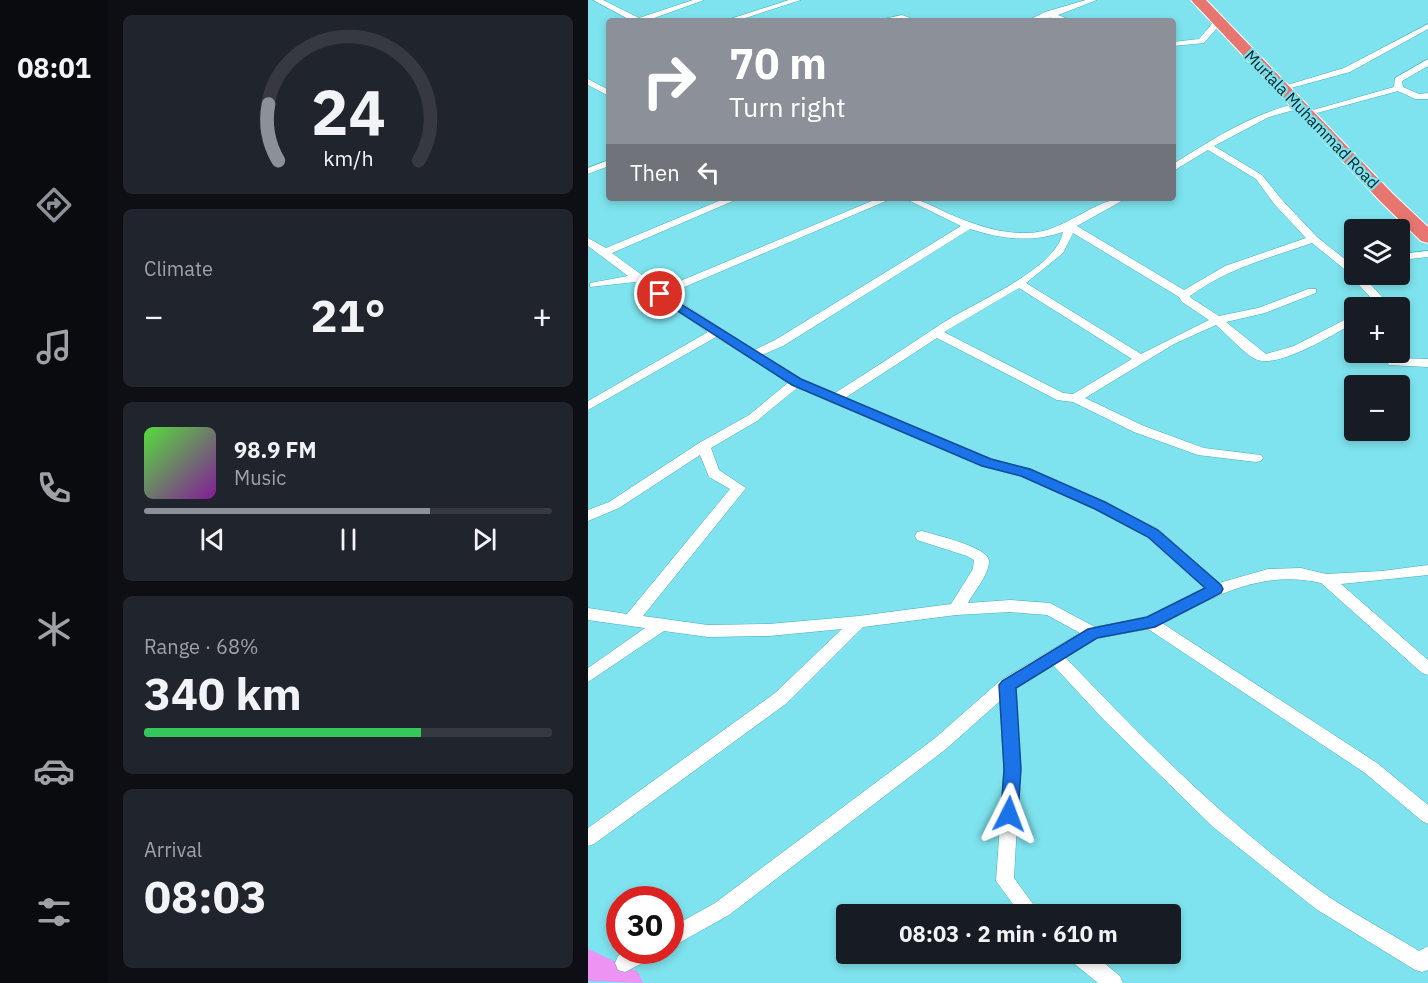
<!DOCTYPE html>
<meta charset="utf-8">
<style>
body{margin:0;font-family:"IBM Plex Sans",sans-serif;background:#20242c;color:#f1f3f6;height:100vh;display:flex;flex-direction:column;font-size:22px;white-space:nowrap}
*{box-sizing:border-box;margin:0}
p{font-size:20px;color:#9ea1a6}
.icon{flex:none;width:33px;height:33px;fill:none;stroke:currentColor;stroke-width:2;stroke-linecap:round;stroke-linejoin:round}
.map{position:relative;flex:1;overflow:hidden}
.sheet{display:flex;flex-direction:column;gap:15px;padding:15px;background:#0d0f14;width:480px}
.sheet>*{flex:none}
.top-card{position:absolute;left:18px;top:18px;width:570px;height:183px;border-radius:6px;box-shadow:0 3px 9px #0003;background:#8c9099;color:#fff;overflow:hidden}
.buttons{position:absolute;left:756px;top:219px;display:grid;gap:12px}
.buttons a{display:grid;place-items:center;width:66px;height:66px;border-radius:6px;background:#171b24;box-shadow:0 3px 9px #0003;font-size:30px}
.speed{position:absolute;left:18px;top:886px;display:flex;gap:12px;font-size:30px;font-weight:700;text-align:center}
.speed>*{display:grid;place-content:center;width:78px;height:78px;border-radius:50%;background:#171b24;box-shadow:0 3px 9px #0003;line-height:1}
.speed .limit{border:9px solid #d22;background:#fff;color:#111}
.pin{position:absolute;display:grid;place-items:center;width:51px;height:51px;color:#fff;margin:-26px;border:3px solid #fff;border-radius:50%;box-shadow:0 2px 6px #0007}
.me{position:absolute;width:66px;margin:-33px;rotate:3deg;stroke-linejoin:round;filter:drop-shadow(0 0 4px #0008)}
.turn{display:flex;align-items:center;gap:21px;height:126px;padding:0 24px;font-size:27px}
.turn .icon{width:78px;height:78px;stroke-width:2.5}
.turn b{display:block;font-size:42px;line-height:51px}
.then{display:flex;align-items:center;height:57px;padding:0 24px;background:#0003;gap:12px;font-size:22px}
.big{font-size:45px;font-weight:700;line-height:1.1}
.sheet .card{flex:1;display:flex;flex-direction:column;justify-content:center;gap:9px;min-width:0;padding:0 21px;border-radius:9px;background:#20242c}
.sheet .dial{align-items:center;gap:0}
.dial svg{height:156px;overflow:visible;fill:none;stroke:#363941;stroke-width:7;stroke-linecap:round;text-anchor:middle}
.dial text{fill:#f1f3f6;stroke:none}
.song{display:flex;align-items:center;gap:18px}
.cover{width:72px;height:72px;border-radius:9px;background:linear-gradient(135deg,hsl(110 70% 55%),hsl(290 70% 35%))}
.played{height:6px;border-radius:3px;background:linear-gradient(90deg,#8c9099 70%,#363941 70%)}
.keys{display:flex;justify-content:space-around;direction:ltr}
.heat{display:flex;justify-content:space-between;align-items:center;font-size:33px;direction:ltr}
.charge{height:9px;border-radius:4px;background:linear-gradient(90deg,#34c759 68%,#363941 0)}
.trip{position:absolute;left:248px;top:904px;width:345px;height:60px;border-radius:6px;background:#171b24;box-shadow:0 3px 9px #0003;font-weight:700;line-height:60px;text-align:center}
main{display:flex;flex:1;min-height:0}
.dock{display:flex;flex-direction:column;width:108px;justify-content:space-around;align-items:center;background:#090b0e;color:#9ea1a6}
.dock .icon{width:42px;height:42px}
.dock .on{color:#8c9099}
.dock b{font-size:27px;color:#f1f3f6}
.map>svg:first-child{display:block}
</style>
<main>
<nav class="dock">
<b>08:01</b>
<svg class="icon on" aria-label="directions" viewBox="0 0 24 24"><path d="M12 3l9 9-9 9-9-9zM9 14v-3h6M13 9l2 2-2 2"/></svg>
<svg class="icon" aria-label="music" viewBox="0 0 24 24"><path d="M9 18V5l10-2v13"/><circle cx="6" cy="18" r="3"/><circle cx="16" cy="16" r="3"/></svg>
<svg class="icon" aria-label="phone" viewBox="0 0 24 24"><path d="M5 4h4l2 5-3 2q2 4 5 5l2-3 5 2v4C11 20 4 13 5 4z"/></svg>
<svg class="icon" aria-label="climate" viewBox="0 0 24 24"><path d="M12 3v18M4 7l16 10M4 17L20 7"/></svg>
<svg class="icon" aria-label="car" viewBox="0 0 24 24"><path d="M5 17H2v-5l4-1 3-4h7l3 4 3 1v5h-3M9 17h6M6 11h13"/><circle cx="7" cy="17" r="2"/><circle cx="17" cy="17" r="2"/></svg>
<svg class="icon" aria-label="filters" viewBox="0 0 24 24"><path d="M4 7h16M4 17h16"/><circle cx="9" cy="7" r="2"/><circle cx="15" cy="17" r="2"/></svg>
</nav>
<section class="sheet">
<div class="card dial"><svg viewBox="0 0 100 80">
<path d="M14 69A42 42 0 1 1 86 69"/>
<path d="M14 69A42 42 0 0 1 9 40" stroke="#8c9099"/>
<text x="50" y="56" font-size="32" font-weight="700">24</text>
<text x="50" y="72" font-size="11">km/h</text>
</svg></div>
<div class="card"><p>Climate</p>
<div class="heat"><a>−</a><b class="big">21°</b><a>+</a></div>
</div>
<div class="card">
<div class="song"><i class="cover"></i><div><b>98.9 FM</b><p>Music</p></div></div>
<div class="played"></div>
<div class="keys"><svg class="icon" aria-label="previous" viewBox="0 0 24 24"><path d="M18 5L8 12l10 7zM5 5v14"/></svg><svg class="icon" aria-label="pause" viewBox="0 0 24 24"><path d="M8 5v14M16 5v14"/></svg><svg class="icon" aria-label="next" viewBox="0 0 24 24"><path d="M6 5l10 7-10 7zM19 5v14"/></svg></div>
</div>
<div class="card"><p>Range · 68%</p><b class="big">340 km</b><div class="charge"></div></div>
<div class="card"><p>Arrival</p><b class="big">08:03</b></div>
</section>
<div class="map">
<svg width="840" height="983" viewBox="0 0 840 983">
<rect width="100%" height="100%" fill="#7ee3ee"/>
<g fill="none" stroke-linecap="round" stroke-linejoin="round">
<polygon fill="#ed93f4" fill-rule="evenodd" points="0,949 50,972 55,983 0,981"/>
<g stroke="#46afb9" stroke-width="1">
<g id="street">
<polygon points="5,0 15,0 51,18 105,0 116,0 58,21 44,21"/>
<polygon points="201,0 213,0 148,21 136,21"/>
<path d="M498 0H509L470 15 485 21C477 21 467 17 460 18 452 19 447 21 439 21L457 12Z"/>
<polygon points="314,15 330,21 287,21"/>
<polygon points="628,19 635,21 616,43 585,46 585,42 611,39"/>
<polygon points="840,24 840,29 762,72 703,88 699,85 756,68"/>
<polygon points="840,59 840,66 814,81 815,87 831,94 840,93 840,99 827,99 810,91 729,113 725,110 806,87 807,78"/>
<polygon points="0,79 21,90 21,96 0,85"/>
<path d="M710 103 713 104V108L681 117 626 146 674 175 695 201 729 237 763 264 766 268V274H773L795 298V302L791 308H779L785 300 755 268 724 243C681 258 638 269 602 296L603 298 631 316 670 308 720 289H728V293L677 313 638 322 678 354 706 346 762 317 766 316V323C746 334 689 370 667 359 653 351 640 335 628 325L586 344 497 398 556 426 616 448 673 455 675 458 673 461 668 462 610 455 546 432 485 402 469 400 349 338 257 398 403 459 442 469 517 503 570 529 631 583 680 569 713 568 738 574 794 571 840 565V575L753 584 840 660V675L834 673 733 583C673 569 626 597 574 623L789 763 840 805V824L834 821 777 773 560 629 509 638 477 657C559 743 644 829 741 897 770 916 802 933 831 951L840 946V970L834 972 827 970 728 909 625 827 516 720 465 665 427 688 432 769 426 878 453 915H433L408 881 416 769 412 701 358 749 141 915 82 948V928L127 903 346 739 413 680 492 633 459 615 422 612 368 615 275 627 199 703 6 844 0 846V828L187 693 254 629 181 636 120 637 76 631 0 682V668L57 628 0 620V608L39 614 142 489 121 477 112 455 31 508 0 521V510L21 502 111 443 161 415 201 382 128 337 0 410V401L120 332 47 282 2 287V283L40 276 0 246V238L18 248 138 198H152L24 253 73 289 291 198H305L80 294 166 350 187 340 373 226 316 198C332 198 344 206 359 213 385 224 411 234 440 233 478 232 506 198 539 198L489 226 596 290 637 266 718 238 687 205 668 179 620 150 585 171V164C625 139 663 114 710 103ZM382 229C414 239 443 243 475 232 468 271 381 304 350 326 316 349 281 371 247 393L213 379 174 355 195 346ZM485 233 591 297 594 302 621 320 553 354 438 283 475 253ZM431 288 544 359 485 394 475 393 356 332ZM210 387 394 466 433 476 507 509 560 537 617 588 559 618 507 627 462 603 422 600 380 603C387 590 401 575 401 561 401 547 347 535 334 531L329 532 327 536 329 540 379 556 386 560 385 569 363 604 271 616 181 624 120 625 55 616 158 488 131 470 123 448 169 421Z"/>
<polygon points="21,160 21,166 0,174 0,168"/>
<polygon points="840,251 840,257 812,260 812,254"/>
<polygon points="805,358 840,359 840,367 801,365 799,362 801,359"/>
<polygon points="39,951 66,951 64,958 37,972 30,970 27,963 30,956"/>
<polygon points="480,954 505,954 532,976 535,983 510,983 483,961"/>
</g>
</g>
<g stroke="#fff" stroke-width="2">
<polygon id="highway" points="603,0 618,0 805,194 840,227 840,243 833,241 793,202"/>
</g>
<use href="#street" fill="#fff" fill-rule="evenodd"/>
<use href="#highway" fill="#e77670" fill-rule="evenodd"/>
</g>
<polygon fill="#1a73e8" stroke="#114b97" stroke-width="1.5" points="72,291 213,379 403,459 442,469 517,502 570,530 633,585 635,589 633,593 567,627 509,638 428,688 433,769 430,814 428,820 421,822 415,820 413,814 416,769 411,685 414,681 500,629 559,617 617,588 560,537 507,509 433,476 394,466 204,385 68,297 67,294"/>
<g text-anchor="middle" stroke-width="4.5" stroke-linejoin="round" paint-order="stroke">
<g font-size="16" fill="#012226" stroke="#7ee3ee">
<text transform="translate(724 119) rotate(46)" y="6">Murtala Muhammad Road</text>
</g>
</g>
</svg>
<div class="buttons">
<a><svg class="icon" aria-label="layers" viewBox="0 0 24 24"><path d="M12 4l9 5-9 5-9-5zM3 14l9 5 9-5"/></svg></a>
<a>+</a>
<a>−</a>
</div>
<div class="speed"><div class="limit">30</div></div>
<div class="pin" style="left:72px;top:294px;background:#d93025"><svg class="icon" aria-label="arrive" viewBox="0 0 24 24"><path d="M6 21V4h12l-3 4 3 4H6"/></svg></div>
<svg class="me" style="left:421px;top:814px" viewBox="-20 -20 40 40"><path d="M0-17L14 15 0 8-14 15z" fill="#1a73e8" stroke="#fff" stroke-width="4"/></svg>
<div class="trip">08:03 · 2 min · 610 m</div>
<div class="top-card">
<div class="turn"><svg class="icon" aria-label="right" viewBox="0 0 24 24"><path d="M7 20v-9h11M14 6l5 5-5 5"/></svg><div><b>70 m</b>Turn right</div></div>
<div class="then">Then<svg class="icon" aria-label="left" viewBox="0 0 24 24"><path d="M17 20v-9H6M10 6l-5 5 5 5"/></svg></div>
</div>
</div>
</main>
